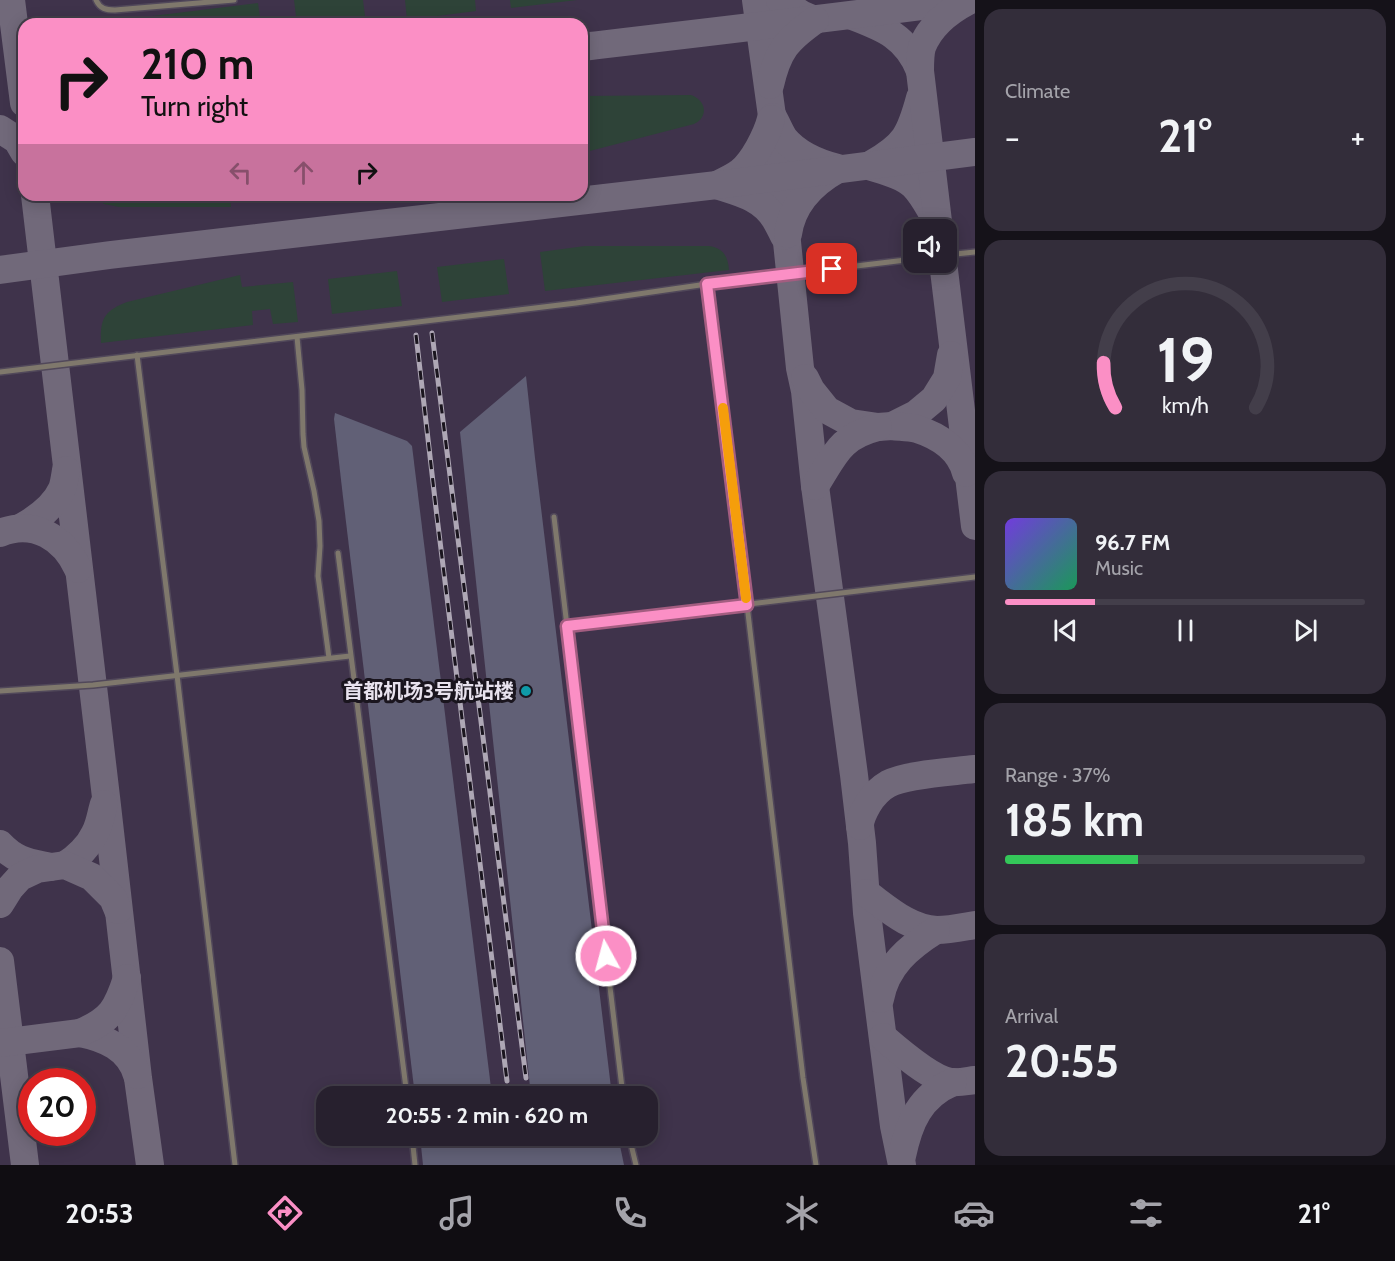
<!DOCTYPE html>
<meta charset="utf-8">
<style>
body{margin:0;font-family:Cabin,"Noto Sans SC",sans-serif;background:#332d3a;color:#f1f3f6;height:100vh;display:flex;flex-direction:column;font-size:22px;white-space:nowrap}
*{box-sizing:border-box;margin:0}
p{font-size:20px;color:#a4a3aa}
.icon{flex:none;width:33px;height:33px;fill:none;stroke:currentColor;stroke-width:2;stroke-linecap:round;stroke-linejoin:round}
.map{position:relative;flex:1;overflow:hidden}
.sheet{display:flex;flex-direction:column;gap:9px;padding:9px;background:#151219;width:420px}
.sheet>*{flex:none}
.top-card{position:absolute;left:18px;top:18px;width:570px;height:183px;border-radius:18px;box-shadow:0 3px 15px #0003,0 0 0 2px #433e4a;background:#fb8fc5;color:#111;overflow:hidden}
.tools{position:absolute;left:903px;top:219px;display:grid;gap:12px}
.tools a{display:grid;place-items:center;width:54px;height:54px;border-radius:12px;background:#27202e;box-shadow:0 3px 15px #0003,0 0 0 2px #433e4a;font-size:30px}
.speed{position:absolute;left:18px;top:1068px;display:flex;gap:12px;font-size:30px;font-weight:700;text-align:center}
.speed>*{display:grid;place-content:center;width:78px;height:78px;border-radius:50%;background:#27202e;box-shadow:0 3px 15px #0003,0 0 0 2px #433e4a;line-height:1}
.speed .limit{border:9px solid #d22;background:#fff;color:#111}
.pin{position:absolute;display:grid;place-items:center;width:51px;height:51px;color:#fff;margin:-26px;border-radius:12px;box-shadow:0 3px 9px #0006}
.me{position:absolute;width:66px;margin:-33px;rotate:353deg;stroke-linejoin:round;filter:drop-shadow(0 0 4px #0008)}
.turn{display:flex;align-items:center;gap:21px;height:126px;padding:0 24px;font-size:27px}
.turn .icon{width:78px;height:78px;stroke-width:2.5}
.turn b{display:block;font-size:42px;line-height:51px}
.lanes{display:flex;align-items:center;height:57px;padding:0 24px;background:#0003;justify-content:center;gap:30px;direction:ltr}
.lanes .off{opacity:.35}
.big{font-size:45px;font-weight:700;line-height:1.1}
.sheet .card{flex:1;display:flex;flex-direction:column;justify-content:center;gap:9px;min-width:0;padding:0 21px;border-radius:18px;background:#332d3a}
.sheet .dial{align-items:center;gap:0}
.dial svg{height:156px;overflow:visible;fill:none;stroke:#433e4a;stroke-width:7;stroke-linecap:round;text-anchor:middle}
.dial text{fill:#f1f3f6;stroke:none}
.song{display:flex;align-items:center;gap:18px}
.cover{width:72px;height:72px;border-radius:9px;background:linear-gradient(135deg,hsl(260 70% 55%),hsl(150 70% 35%))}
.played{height:6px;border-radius:3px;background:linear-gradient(90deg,#fb8fc5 25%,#433e4a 25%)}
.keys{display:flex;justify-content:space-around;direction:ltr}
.heat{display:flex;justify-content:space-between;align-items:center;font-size:33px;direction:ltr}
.charge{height:9px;border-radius:4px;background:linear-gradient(90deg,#34c759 37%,#433e4a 0)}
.trip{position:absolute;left:316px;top:1086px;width:342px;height:60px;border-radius:18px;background:#27202e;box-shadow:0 3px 15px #0003,0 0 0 2px #433e4a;font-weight:700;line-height:60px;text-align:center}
.menu{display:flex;height:96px;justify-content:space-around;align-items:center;background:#100d12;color:#a4a3aa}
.menu .icon{width:42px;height:42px}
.menu .on{color:#fb8fc5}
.menu b{font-size:27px;color:#f1f3f6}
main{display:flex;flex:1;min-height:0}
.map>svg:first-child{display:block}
</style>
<main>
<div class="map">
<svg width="975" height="1165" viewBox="0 0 975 1165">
<rect width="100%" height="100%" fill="#342b3e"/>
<path fill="#3f334b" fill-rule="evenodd" d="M0 0H975V1165H0ZM24 24H582V195H24ZM914 230H946V262H914ZM32 1082H82V1132H32ZM327 1096H648V1136H327Z"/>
<g fill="#2e4338">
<polygon points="294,0 363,0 366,24 297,24"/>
<polygon points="405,0 475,0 476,11 407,20"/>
<polygon points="510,0 577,0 511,8"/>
<polygon points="258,3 261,24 87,24"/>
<path d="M691 95C706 100 709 117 694 124L582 153V96Z"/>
<polygon points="92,195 230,195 231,207 119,207 104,204"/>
<path d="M585 246H709C723 248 728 256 729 270L545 291 540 252Z"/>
<polygon points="504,259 509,294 442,302 437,267"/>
<polygon points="397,271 402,306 332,314 328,279"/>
<path d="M240 275 242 287 293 282 298 322 273 324 270 309 252 311 253 325 101 343C100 319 104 311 127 302Z"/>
</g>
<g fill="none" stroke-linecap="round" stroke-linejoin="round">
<g stroke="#71697a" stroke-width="28">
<polyline points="11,0 24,103"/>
<polyline points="756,0 772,116 778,176 787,242 800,368 805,391 815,486 854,775 862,843 867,913 876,985 894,1126 902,1165"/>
<polyline points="780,0 801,14 815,20"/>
<path d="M852 16C884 28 907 37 920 71"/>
<path d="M582 47C710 32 839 17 967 0"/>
<path d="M770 85C778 50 787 40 815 20"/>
<path d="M773 117C777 124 780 132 784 138 797 154 818 163 838 168"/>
<polyline points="0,129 17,140 24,152"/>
<path d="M872 164C905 145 910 135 920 98"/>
<path d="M869 166C884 171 902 175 914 186 923 195 929 208 936 219"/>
<path d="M719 184C726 180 734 177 740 172 753 162 767 135 771 119"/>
<path d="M719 186C741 193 762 198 775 219 778 224 781 230 784 236"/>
<polyline points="35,195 106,797 138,1078 150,1165"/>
<path d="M939 230 920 71C920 63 920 54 922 47 930 26 949 11 968 1"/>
<path d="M788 234C792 204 813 183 838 169"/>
<polyline points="943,262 975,526"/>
<polyline points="0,270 110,255 717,185 975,152"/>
<polyline points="805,378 811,390 827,410 851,423 878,427 892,426 916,414 934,399 947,378 951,355"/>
<path d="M892 426C900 427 909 427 917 429 939 436 960 450 966 473"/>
<path d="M815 486C835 455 839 437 878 427"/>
<path d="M22 527C38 518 54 507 62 489 64 484 65 476 66 470"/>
<path d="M0 533C34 519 64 538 78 569"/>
<path d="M860 826C860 818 864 811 868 804 873 796 879 789 888 784 907 774 952 772 975 769"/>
<path d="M0 844C16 861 28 862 50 867"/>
<path d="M65 865C77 858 89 846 95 833 100 824 101 813 104 804"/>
<path d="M866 893C887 908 909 929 937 930 949 930 963 927 975 925"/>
<polyline points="0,904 10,888 20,877 37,869 65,865 92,877 113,898 118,910"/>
<polyline points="0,961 25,1165"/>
<path d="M880 999C886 966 909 947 936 930"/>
<path d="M80 1033C105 1038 129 1048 137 1075"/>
<path d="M883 1037C898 1050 931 1079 951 1082 959 1083 967 1081 975 1080"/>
<path d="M0 1043 80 1033C111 1020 117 1009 127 978"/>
<path d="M902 1156C909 1122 920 1096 953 1082"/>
</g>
</g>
<g fill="#616076">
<polygon points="526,376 535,458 612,1096 531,1096 460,432"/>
<polygon points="335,413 407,441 412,446 492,1096 415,1096 343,497 334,419"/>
<polygon points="420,1136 618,1136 624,1165 423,1165"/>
</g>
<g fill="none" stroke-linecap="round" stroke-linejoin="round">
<g stroke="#51485a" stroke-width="8">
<g id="lane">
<path d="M96 0C100 9 106 10 115 10L234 0"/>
<polyline points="946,255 975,252"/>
<polyline points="707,284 747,605 803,1078 816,1165"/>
<polyline points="297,337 302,390 303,434 304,447 314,491 319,521 320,546 318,576 329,658"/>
<polyline points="137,355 177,675 235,1165"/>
<polyline points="0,372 576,303 707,284 914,259"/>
<polyline points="554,517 623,1096"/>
<polyline points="338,553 407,1096"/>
<polyline points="567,626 975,577"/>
<polyline points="0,691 93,685 350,656"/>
<polyline points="412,1136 415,1165"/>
<polyline points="629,1136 636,1165"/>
</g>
</g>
<use href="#lane" stroke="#7f786c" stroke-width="5"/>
<g stroke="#aea7b5" stroke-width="5">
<g id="rail">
<polyline points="432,333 526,1078"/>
<polyline points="416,335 437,517 507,1081"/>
</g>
</g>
<use href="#rail" stroke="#1a151e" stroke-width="3" stroke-dasharray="9" stroke-linecap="butt"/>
</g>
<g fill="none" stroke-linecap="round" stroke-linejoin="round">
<g stroke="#a35d80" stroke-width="15">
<polyline id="route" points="606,956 567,626 747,605 707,284 832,269"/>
</g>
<use href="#route" stroke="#fb8fc5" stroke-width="10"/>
<polyline stroke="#f59e0b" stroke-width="10" points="723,408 746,598"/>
</g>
<circle fill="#0f9aa8" stroke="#1a151e" stroke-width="2" cx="526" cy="691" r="6"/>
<g text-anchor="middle" stroke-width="6" stroke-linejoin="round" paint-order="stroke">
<g font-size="20" font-weight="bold" fill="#e8e2ee" stroke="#1a151e" text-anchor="end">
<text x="514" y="698">首都机场3号航站楼</text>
</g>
</g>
</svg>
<div class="tools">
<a><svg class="icon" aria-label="sound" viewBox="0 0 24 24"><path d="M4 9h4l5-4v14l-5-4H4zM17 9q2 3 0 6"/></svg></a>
</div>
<div class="speed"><div class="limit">20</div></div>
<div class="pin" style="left:832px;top:269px;background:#d93025"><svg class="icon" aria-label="arrive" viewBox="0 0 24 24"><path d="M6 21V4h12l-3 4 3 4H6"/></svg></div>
<svg class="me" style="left:606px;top:956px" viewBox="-20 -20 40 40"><circle r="17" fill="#fb8fc5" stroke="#fff" stroke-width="3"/><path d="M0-11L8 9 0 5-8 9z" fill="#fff"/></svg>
<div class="trip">20:55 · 2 min · 620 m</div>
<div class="top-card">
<div class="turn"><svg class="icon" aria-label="right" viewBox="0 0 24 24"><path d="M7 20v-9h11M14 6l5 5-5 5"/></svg><div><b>210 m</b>Turn right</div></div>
<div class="lanes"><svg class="icon off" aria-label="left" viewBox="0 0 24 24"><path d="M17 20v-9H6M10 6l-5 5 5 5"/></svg><svg class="icon off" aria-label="ahead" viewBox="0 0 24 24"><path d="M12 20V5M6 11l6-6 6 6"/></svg><svg class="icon" aria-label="right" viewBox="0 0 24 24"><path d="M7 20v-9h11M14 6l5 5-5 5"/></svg></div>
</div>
</div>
<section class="sheet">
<div class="card"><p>Climate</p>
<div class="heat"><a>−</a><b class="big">21°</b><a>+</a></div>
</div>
<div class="card dial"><svg viewBox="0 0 100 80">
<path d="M14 69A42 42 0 1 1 86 69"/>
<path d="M14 69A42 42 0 0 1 8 46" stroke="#fb8fc5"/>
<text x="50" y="56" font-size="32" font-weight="700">19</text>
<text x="50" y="72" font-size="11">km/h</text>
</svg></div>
<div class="card">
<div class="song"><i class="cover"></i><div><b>96.7 FM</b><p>Music</p></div></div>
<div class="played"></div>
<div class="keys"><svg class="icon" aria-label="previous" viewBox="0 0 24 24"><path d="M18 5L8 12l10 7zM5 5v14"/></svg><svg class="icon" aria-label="pause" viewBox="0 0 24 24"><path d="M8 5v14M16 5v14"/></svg><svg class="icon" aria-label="next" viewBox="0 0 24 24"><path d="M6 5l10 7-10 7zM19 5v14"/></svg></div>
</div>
<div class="card"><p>Range · 37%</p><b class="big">185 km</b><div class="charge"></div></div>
<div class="card"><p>Arrival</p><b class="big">20:55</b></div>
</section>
</main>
<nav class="menu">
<b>20:53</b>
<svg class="icon on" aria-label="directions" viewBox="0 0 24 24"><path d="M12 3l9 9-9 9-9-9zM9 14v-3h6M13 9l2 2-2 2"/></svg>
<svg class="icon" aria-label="music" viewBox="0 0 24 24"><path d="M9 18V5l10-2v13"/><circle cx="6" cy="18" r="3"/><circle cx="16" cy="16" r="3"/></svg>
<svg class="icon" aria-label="phone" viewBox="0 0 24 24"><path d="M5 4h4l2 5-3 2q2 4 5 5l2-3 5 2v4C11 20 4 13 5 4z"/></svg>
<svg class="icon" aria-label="climate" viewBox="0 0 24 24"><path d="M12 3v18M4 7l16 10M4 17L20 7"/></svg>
<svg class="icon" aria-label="car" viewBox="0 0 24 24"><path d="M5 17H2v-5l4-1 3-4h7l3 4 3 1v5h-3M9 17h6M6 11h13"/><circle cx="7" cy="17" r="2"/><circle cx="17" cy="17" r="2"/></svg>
<svg class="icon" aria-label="filters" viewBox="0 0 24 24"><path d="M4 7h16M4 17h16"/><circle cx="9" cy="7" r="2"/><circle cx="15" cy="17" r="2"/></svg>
<b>21°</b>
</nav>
